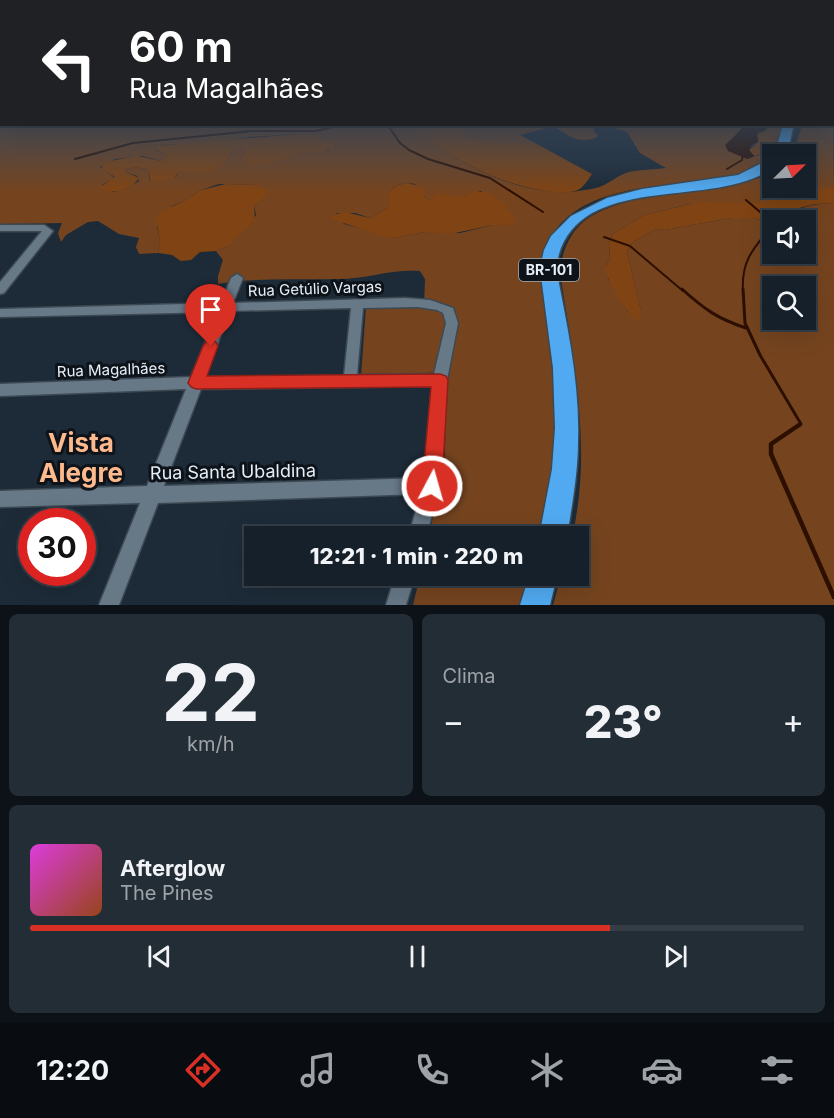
<!DOCTYPE html>
<html lang="pt">
<meta charset="utf-8">
<style>
body{margin:0;font-family:Inter,sans-serif;background:#232d36;color:#f1f3f6;height:100vh;display:flex;flex-direction:column;font-size:22px;white-space:nowrap}
*{box-sizing:border-box;margin:0}
p{font-size:20px;color:#9ea3a8}
.icon{flex:none;width:33px;height:33px;fill:none;stroke:currentColor;stroke-width:2;stroke-linecap:round;stroke-linejoin:round}
.map{position:relative;height:605px;overflow:hidden}
.side{display:flex;flex-direction:column;gap:9px;padding:9px;background:#0c1217;flex:1}
.side>*{flex:none}
.guide{position:absolute;left:0px;top:0px;width:834px;height:126px;box-shadow:0 6px 24px #0002,0 0 0 2px #353e47;background:#202124;color:#fff;overflow:hidden}
.needle{width:39px;rotate:66deg}
.controls{position:absolute;left:762px;top:144px;display:grid;gap:12px}
.controls a{display:grid;place-items:center;width:54px;height:54px;border-radius:0px;background:#16202a;box-shadow:0 6px 24px #0002,0 0 0 2px #353e47;font-size:30px}
.speed{position:absolute;left:18px;top:508px;display:flex;gap:12px;font-size:30px;font-weight:700;text-align:center}
.speed>*{display:grid;place-content:center;width:78px;height:78px;border-radius:50%;background:#16202a;box-shadow:0 6px 24px #0002,0 0 0 2px #353e47;line-height:1}
.speed .limit{border:9px solid #d22;background:#fff;color:#111}
.pin{position:absolute;display:grid;place-items:center;width:51px;height:51px;color:#fff;margin:-62px -26px;border-radius:50% 50% 50% 0;rotate:-45deg;box-shadow:0 0 6px #0007}
.pin .icon{rotate:45deg}
.me{position:absolute;width:66px;margin:-33px;rotate:6deg;stroke-linejoin:round;filter:drop-shadow(0 0 4px #0008)}
.turn{display:flex;align-items:center;gap:21px;height:126px;padding:0 30px;font-size:27px}
.turn .icon{width:78px;height:78px;stroke-width:2.5}
.turn b{display:block;font-size:42px;line-height:51px}
.big{font-size:45px;font-weight:800;line-height:1.1}
.side .tile{flex:1;display:flex;flex-direction:column;justify-content:center;gap:9px;min-width:0;padding:0 21px;border-radius:9px;background:#232d36}
.side .dial{align-items:center;gap:0}
.dial b{font-size:78px;line-height:1}
.song{display:flex;align-items:center;gap:18px}
.cover{width:72px;height:72px;border-radius:9px;background:linear-gradient(135deg,hsl(300 70% 55%),hsl(20 70% 35%))}
.played{height:6px;border-radius:3px;background:linear-gradient(90deg,#d93025 75%,#353e47 75%)}
.keys{display:flex;justify-content:space-around;direction:ltr}
.heat{display:flex;justify-content:space-between;align-items:center;font-size:33px;direction:ltr}
.side .tiles{flex:1;display:grid;gap:9px;grid-template-columns:1fr 1fr}
.tile:last-child{grid-column:span 2}
.trip{position:absolute;left:244px;top:526px;width:345px;height:60px;border-radius:0px;background:#16202a;box-shadow:0 6px 24px #0002,0 0 0 2px #353e47;font-weight:800;line-height:60px;text-align:center}
.dock{display:flex;height:96px;justify-content:space-around;align-items:center;background:#090d11;color:#9ea3a8}
.dock .icon{width:42px;height:42px}
.dock .on{color:#d93025}
.dock b{font-size:27px;color:#f1f3f6}
.map>svg:first-child{display:block}
</style>
<div class="map">
<svg width="834" height="605" viewBox="0 0 834 605">
<rect width="100%" height="100%" fill="#1d2b38"/>
<g fill="#75441f" fill-rule="evenodd">
<path d="M0 107 2 124 300 127 326 124 409 125C450 158 505 190 559 192 571 193 584 190 596 188 607 186 617 175 629 172 641 169 654 170 666 168L640 153 627 132 606 125 594 126V132L598 135 596 138C571 145 568 131 548 125H743L741 130 737 132 747 159 759 155 777 125H785L775 154H772V159C759 173 737 176 718 179 664 186 576 185 549 241L561 427 545 537H429L445 454 446 372 361 376 366 307H424L425 279 420 271C390 269 367 279 338 279 297 280 258 277 218 284V276L223 260 216 251 227 247 239 232 252 223 256 215 254 206 264 199 258 185 219 184 201 190 184 201 172 206 157 226 160 240 158 253 139 254 136 247 139 238 119 234 98 221 88 222 66 235 61 242 58 233 62 223 0 224ZM295 134 329 141V151L243 155 245 151 242 148 236 149 222 164 178 173 176 177 150 181 148 170 135 167 125 170 126 172 137 176 139 181 126 189 113 192 102 185 115 178 100 167 115 159 143 156 161 161 167 156 155 150 162 145 209 143 250 137ZM408 183 415 184 426 199 429 200 463 197 481 191 514 223 493 225 460 233 424 232 395 238 344 224 336 213H355L370 218 389 207V192L397 185Z"/>
<path d="M833 107 834 188 781 197 769 203 690 204 644 215 613 234 609 243 610 258 606 265 608 279 628 312 642 315 627 252 633 242 656 229 665 230 731 218H752L772 222V254H806V220H779C800 207 810 204 834 203V605H553L561 576H579V537H572C593 449 573 360 560 272 562 253 568 236 582 223 619 191 722 189 772 175V188H806V154H793L802 125 832 124ZM772 286H806V320H772Z"/>
<polygon points="508,124 514,127 541,125 543,129 520,135 535,143 489,142 463,136 466,133 467,125 465,125"/>
<polygon points="420,576 533,576 524,605 413,605"/>
</g>
<g fill="#804414">
<path d="M409 125H465L469 129 464 136 489 142 535 143 592 174C589 178 585 185 581 188 574 193 562 193 554 192 502 187 449 158 409 125Z"/>
<polygon points="765,125 777,125 764,153 754,156 749,150 758,142 757,134 765,131"/>
<path d="M308 133 317 138 335 143V147L324 152 298 153 272 163 254 165 245 163 242 158 245 151 241 148C230 150 228 161 220 167 207 177 192 170 178 173L173 180 151 183 148 170 135 167 125 170 126 172 139 178C131 191 113 195 99 188L115 177 101 169 104 162 138 156 161 161 167 156 154 149 157 146Z"/>
<polygon points="408,183 423,187 424,197 429,200 439,194 463,197 475,192 486,192 504,203 516,220 512,225 493,225 450,234 424,232 395,238 384,237 332,219 332,215 345,212 370,218 389,207 389,192 397,185"/>
<polygon points="226,184 258,185 268,191 264,199 254,206 255,220 227,247 216,251 200,252 191,260 181,261 172,255 158,253 160,240 156,219 160,212 184,201 201,190"/>
<path d="M827 188H834V203L816 204 799 208 772 222 752 218H731L665 230 656 229 633 242 627 252 642 315 637 322C622 306 612 289 604 269L610 258 609 243 613 234 644 215 699 202 769 203 770 200Z"/>
</g>
<polygon fill="#2d0f00" points="743,125 765,125 767,130 757,132 758,142 752,144 749,150 754,156 747,159 728,151 725,145 741,130"/>
<g fill="none" stroke-linecap="round" stroke-linejoin="round">
<g stroke="#2d0f00" stroke-width="2">
<polyline points="387,124 400,143 409,150 428,159 490,178 543,212"/>
<polyline points="75,159 133,143 252,131 316,131 345,124"/>
<polyline points="727,169 742,160 743,154"/>
<polyline points="604,237 630,246 683,291"/>
<path d="M743 291C741 260 754 248 772 226L767 218 746 200"/>
</g>
<g stroke="#2d0f00" stroke-width="3">
<path d="M682 289C704 309 718 319 746 328"/>
<polyline points="743,289 745,323 760,355 801,424 797,427"/>
</g>
<polyline stroke="#2d0f00" stroke-width="4.5" points="799,425 771,444 771,454 834,597"/>
<g stroke="#3c4953" stroke-width="3">
<g id="street">
<polygon points="0,225 44,225 53,231 4,293 0,294 0,282 42,231 0,231"/>
<path d="M237 274 243 278 233 303 405 298 430 300 453 308 458 323 447 380 440 486 426 537H408L421 494 158 503 119 605H99L140 503 0 507V491L147 486 186 389 0 396V384L191 377 218 312 0 317V309L221 303 231 278ZM418 307 437 310 443 313 446 323 434 374 357 375 363 308ZM351 308 344 376 205 377 230 311ZM432 386 424 478 164 486 201 389Z"/>
<polygon points="395,576 415,576 406,605 386,605"/>
</g>
</g>
<g stroke="#3c4953" stroke-width="3">
<g id="highway">
<polygon points="783,124 794,124 789,146 783,154 772,156 771,154 777,146"/>
<path d="M772 158V168C715 212 570 167 556 268 567 325 580 383 578 441 578 473 572 505 567 537H539L552 469 555 428 553 368 540 268 544 250 551 236 571 216 607 198 642 189 738 175Z"/>
<polygon points="529,576 557,576 550,605 520,605"/>
</g>
</g>
<use href="#street" fill="#677887" fill-rule="evenodd"/>
<use href="#highway" fill="#51aaf1" fill-rule="evenodd"/>
</g>
<linearGradient id="sky" x2="0" y2="1"><stop stop-color="#10181f"/><stop offset="0.56" stop-color="#3a4a5e"/><stop offset="1" stop-color="#3a4a5e" stop-opacity="0"/></linearGradient>
<rect width="834" height="192" fill="url(#sky)"/>
<polygon fill="#d93025" stroke="#8d1f18" stroke-width="1.5" points="211,340 216,342 218,346 207,376 440,374 446,376 448,380 442,486 439,493 432,496 425,493 422,486 431,387 196,389 191,387 188,383 203,346 206,342"/>
<g text-anchor="middle" stroke-width="6" stroke-linejoin="round" paint-order="stroke">
<rect fill="#0d1319" stroke="#a5adb5" stroke-width="1.5" x="519" y="259" width="60" height="22" rx="4.5"/>
<g font-size="14" font-weight="bold" fill="#e6eff8">
<text x="549" y="275">BR-101</text>
</g>
<g font-size="15" fill="#e6eff8" stroke="#0d1319">
<text transform="translate(315 289) rotate(-2)" y="5">Rua Getúlio Vargas</text>
<text transform="translate(111 370) rotate(-2)" y="5">Rua Magalhães</text>
</g>
<g font-size="18" fill="#e6eff8" stroke="#0d1319">
<text transform="translate(233 472) rotate(-1)" y="6">Rua Santa Ubaldina</text>
</g>
<g font-size="26" font-weight="bold" fill="#feba8c" stroke="#0d1319">
<text x="81" y="452">Vista<tspan x="81" dy="30">Alegre</tspan></text>
</g>
</g>
</svg>
<div class="controls">
<a><svg class="needle" viewBox="-14 -14 28 28"><path d="M0-13l5 13h-10z" fill="#e53935"/><path d="M0 13l5-13h-10z" fill="#9ea3a8"/></svg></a>
<a><svg class="icon" aria-label="sound" viewBox="0 0 24 24"><path d="M4 9h4l5-4v14l-5-4H4zM17 9q2 3 0 6"/></svg></a>
<a><svg class="icon" aria-label="search" viewBox="0 0 24 24"><circle cx="10" cy="10" r="6"/><path d="M15 15l6 6"/></svg></a>
</div>
<div class="speed"><div class="limit">30</div></div>
<div class="pin" style="left:211px;top:346px;background:#d93025"><svg class="icon" aria-label="arrive" viewBox="0 0 24 24"><path d="M6 21V4h12l-3 4 3 4H6"/></svg></div>
<svg class="me" style="left:432px;top:486px" viewBox="-20 -20 40 40"><circle r="17" fill="#d93025" stroke="#fff" stroke-width="3"/><path d="M0-11L8 9 0 5-8 9z" fill="#fff"/></svg>
<div class="trip">12:21 · 1 min · 220 m</div>
<div class="guide">
<div class="turn"><svg class="icon" aria-label="left" viewBox="0 0 24 24"><path d="M17 20v-9H6M10 6l-5 5 5 5"/></svg><div><b>60 m</b>Rua Magalhães</div></div>
</div>
</div>
<section class="side">
<div class="tiles">
<div class="tile dial"><b>22</b><p>km/h</p></div>
<div class="tile"><p>Clima</p>
<div class="heat"><a>−</a><b class="big">23°</b><a>+</a></div>
</div>
<div class="tile">
<div class="song"><i class="cover"></i><div><b>Afterglow</b><p>The Pines</p></div></div>
<div class="played"></div>
<div class="keys"><svg class="icon" aria-label="previous" viewBox="0 0 24 24"><path d="M18 5L8 12l10 7zM5 5v14"/></svg><svg class="icon" aria-label="pause" viewBox="0 0 24 24"><path d="M8 5v14M16 5v14"/></svg><svg class="icon" aria-label="next" viewBox="0 0 24 24"><path d="M6 5l10 7-10 7zM19 5v14"/></svg></div>
</div>
</div>
</section>
<nav class="dock">
<b>12:20</b>
<svg class="icon on" aria-label="directions" viewBox="0 0 24 24"><path d="M12 3l9 9-9 9-9-9zM9 14v-3h6M13 9l2 2-2 2"/></svg>
<svg class="icon" aria-label="music" viewBox="0 0 24 24"><path d="M9 18V5l10-2v13"/><circle cx="6" cy="18" r="3"/><circle cx="16" cy="16" r="3"/></svg>
<svg class="icon" aria-label="phone" viewBox="0 0 24 24"><path d="M5 4h4l2 5-3 2q2 4 5 5l2-3 5 2v4C11 20 4 13 5 4z"/></svg>
<svg class="icon" aria-label="climate" viewBox="0 0 24 24"><path d="M12 3v18M4 7l16 10M4 17L20 7"/></svg>
<svg class="icon" aria-label="car" viewBox="0 0 24 24"><path d="M5 17H2v-5l4-1 3-4h7l3 4 3 1v5h-3M9 17h6M6 11h13"/><circle cx="7" cy="17" r="2"/><circle cx="17" cy="17" r="2"/></svg>
<svg class="icon" aria-label="filters" viewBox="0 0 24 24"><path d="M4 7h16M4 17h16"/><circle cx="9" cy="7" r="2"/><circle cx="15" cy="17" r="2"/></svg>
</nav>
